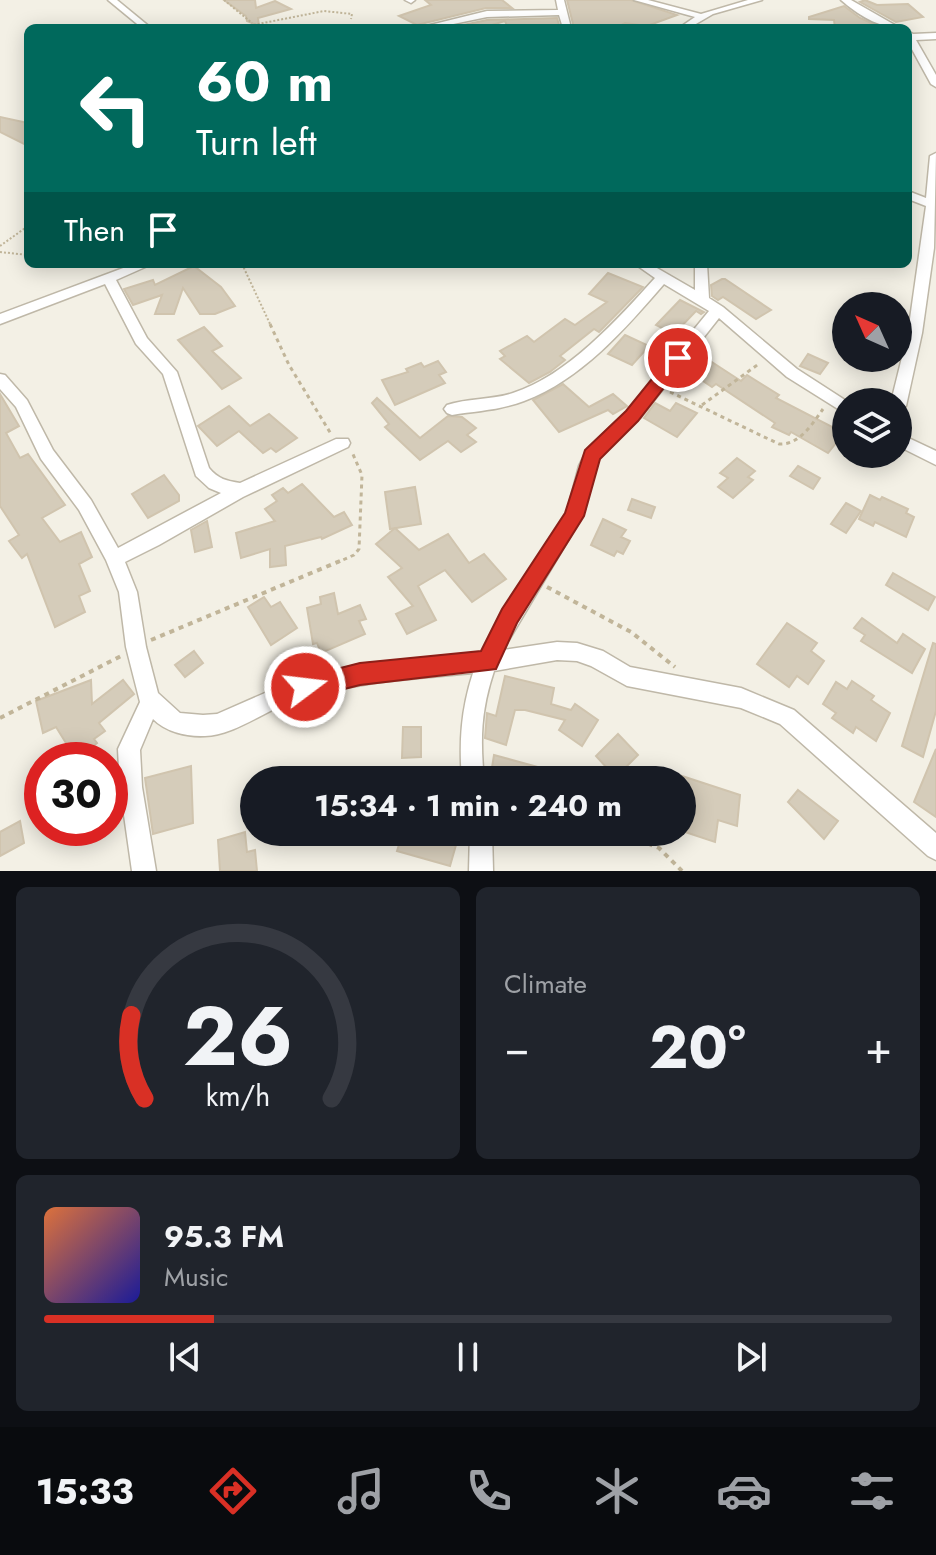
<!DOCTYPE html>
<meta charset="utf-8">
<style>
body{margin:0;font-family:Jost,sans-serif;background:#20242c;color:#f1f3f6;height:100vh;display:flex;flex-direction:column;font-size:30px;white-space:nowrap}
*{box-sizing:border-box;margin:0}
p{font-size:26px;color:#9ea1a6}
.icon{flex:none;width:44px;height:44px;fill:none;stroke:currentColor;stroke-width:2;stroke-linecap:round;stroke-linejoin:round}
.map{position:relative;height:871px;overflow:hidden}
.details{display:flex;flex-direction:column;gap:16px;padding:16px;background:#0d0f14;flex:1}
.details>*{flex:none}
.top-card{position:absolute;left:24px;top:24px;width:888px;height:244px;border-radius:12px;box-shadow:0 4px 20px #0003;background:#00695c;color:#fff;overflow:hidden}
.needle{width:52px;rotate:315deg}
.tools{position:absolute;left:832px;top:292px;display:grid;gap:16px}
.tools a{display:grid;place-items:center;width:80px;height:80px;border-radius:50%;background:#171b24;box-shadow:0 4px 20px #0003;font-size:40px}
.speed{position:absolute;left:24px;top:742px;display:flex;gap:16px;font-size:40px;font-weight:700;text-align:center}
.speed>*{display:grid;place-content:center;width:104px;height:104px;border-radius:50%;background:#171b24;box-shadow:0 4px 20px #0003;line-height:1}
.speed .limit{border:12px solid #d22;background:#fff;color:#111}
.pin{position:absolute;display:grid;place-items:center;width:68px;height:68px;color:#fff;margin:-34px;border:4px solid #fff;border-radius:50%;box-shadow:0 2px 8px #0007}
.me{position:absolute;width:88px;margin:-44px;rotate:75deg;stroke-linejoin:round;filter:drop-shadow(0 0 6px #0008)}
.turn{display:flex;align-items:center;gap:28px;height:168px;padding:0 40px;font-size:36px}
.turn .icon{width:104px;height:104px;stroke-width:2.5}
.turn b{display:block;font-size:56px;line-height:68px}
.then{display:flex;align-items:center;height:76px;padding:0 40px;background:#0003;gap:16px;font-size:30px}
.big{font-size:60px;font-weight:700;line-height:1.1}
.details .widget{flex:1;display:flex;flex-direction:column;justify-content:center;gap:12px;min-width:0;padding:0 28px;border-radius:12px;background:#20242c}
.details .dial{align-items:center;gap:0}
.dial svg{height:208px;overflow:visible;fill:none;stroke:#363941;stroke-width:7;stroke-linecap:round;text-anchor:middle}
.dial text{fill:#f1f3f6;stroke:none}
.song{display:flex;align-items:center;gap:24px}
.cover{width:96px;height:96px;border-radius:12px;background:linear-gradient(135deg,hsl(20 70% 55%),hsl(240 70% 35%))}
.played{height:8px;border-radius:4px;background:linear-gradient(90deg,#d93025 20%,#363941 20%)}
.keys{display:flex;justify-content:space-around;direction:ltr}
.heat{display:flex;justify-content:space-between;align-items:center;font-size:44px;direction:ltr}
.details .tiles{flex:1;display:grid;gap:16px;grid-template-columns:1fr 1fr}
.widget:last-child{grid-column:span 2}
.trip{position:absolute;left:240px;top:766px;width:456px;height:80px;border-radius:40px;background:#171b24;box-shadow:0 4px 20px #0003;font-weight:700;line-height:80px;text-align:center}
.menu{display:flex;height:128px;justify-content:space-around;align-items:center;background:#090b0e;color:#9ea1a6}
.menu .icon{width:56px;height:56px}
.menu .active{color:#d93025}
.menu b{font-size:36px;color:#f1f3f6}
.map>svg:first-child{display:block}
</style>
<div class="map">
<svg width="936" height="871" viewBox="0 0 936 871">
<rect width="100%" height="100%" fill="#f3f0e5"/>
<g fill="#d5ccba" stroke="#d0c4ae" stroke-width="2">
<polygon points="224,0 255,0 256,8 275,1 291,9 258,18 259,26 247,21 246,16"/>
<polygon points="425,0 502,0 512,8 486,8 417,25 399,16 431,5"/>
<polygon points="567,0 631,0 677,15 647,26 625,23 616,28 595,25 574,28"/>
<polygon points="865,0 877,5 908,4 923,17 896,22 860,2"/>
<polygon points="844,6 860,18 882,28 835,28 834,20 809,19 809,17"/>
<polygon points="557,18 560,28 508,28 505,21 482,28 449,28 487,20"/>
<polygon points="0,117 28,123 28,146 0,132"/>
<polygon points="194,266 221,287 235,306 215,314 200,314 183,288 174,314 155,314 162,295 133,305 124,289 153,280 155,285"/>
<polygon points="608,273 643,287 603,328 599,332 594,329 560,356 565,360 550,372 529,383 500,359 505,356 500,351 527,336 534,342 565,319 575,325 607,302 589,294"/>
<polygon points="722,279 725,279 771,310 756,319 723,297 718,300 712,296 711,285"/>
<polygon points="680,300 704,312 701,314 696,311 674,334 656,325"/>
<polygon points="204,327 222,346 212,351 241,378 222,389 178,340"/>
<polygon points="625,335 649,346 632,365 608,354"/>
<polygon points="698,353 741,381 747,375 779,395 776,398 844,433 828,453 791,432 789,435 772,427 775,423 716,384 712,387 684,368"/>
<polygon points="808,354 828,363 820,374 800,366"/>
<polygon points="438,361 446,372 439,375 445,383 395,405 382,380 408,372 406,369 421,363 424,367"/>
<polygon points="563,384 589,407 613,394 627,406 613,414 608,410 559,432 533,400"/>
<polygon points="0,394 19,426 6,433 20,458 28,454 65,505 42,518 60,542 81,532 92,557 79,564 90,591 79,596 85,612 55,627 27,554 22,558 9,541 19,535 0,506"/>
<polygon points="377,398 420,438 448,416 462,417 476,428 467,435 476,442 461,452 448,441 420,460 385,427 389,424 372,403"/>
<polygon points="655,403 670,411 676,403 697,413 677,437 644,418"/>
<polygon points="229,406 250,426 269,414 297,438 276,452 271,448 263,453 239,431 217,446 198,426"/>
<polygon points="737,458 755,471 748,477 753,480 733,498 718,487 728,478 720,473"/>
<polygon points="798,466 820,478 813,489 790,476"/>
<polygon points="164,475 179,495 179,501 148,518 132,494"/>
<polygon points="302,484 334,517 344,512 352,525 322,539 321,537 285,546 286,565 270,567 270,549 241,558 236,533 275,521 265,509 277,501 272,495 283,488 288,493"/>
<polygon points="415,487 421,524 390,529 385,492"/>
<polygon points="870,495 880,500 882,497 908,509 906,513 914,517 906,537 875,522 873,526 859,519"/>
<polygon points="632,499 655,507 651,518 628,510"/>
<polygon points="846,503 861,511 846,533 831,524"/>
<polygon points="603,519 626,530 621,537 630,541 623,554 617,551 614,556 591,545"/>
<polygon points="207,521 212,547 195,552 191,530"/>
<polygon points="395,528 419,550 448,534 469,563 484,554 506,579 472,602 445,570 418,586 436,620 407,634 396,614 413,606 388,577 402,568 376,544"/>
<polygon points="893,573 935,597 928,610 886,585"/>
<polygon points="334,593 338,614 360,605 366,619 359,621 365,634 321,653 317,643 313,644 307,608 321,604 320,597"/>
<polygon points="264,597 271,607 280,602 297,628 271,645 248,607"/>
<polygon points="862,618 897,643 903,634 925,649 912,673 861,641 865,635 854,628"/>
<polygon points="787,623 817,643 811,651 824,661 808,684 797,676 789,687 757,664"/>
<polygon points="933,643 936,644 936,711 923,757 902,746"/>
<polygon points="194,651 203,663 185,677 175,665"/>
<polygon points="505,676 554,688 551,704 571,710 575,704 598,720 582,746 559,730 565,720 525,710 515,710 506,745 485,738 487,713 496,716"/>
<polygon points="91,680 92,704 123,680 134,694 99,723 105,731 94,739 97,743 76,759 56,727 43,733 36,701"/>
<polygon points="852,681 874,696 871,700 890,713 876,741 856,727 853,733 832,718 836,713 823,704 836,682 847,689"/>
<polygon points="403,727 421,727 421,757 402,758"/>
<polygon points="618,734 638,755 627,766 633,772 625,780 618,780 596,756"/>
<polygon points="936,749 936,817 914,802"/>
<polygon points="494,755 545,769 542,780 490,780"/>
<polygon points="191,766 193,823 153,834 145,778"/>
<polygon points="682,776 740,795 737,826 718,820 715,842 682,831"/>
<polygon points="798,790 838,821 824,839 788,802"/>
<polygon points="20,821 24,843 0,856 0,832"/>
<polygon points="245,832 247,852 255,850 257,871 220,871 218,840"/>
<polygon points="403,832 451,832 449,843 456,845 450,866 397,851"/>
</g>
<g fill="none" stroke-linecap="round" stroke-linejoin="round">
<g stroke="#bfb8a8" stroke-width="3">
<g id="minor">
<polygon points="108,0 117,0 151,28 142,28"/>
<polygon points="405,0 415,0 411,3"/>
<polygon points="556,0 564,0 571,28 563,28 559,15 487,17 434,28 418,28 487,11 558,10"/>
<polygon points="634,0 648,0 701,14 748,0 762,0 713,14 689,28 679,28 695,17"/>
<path d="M841 0H851L900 28C879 28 857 14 841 0Z"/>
<polygon points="908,31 913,34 936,33 936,39 916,40 936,75 936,87 931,84 908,42"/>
<polygon points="936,153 934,248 922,333 906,406 898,412 898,402 891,402 908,333 926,206 908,199 908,191 926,198 930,156"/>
<path d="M134 264H152L116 280 147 338 177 372 209 468C218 479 227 481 240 483L336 439H348L350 443 348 447 243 497 159 545 125 562 137 592 146 647 158 693 180 713 203 715 217 714 288 683 360 664 481 653 567 512 579 466 588 448 628 410 709 311 664 284C626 328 581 380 524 401 501 410 476 411 452 415L447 413 444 409 447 405C468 398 492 400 513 393 567 376 618 319 655 278L635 264H650L695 290V264H707L709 298 723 307 797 369 848 402H846V414L787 377 719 318 640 418 600 456 580 520 503 650 557 642 577 643 603 651 630 667 741 688 794 710 936 833V860L928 856 780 724 741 708 627 686 591 666 577 661 557 660 494 671C481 710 480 739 484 780H462C459 742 461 710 473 673 411 679 349 682 290 702 263 712 234 735 205 736 187 737 166 732 153 719L140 750 142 787 156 871H132L120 787 118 749 140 702 126 647 119 592 106 560 79 510 41 459 16 407 0 389V374L5 375 27 400 53 450 91 500 118 548 221 493 209 488 196 476 163 374 136 344 105 284 0 324V314Z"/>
<polygon points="898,433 936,451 936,465 898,446"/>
<polygon points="470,832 492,832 493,871 469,871"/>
</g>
</g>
<g stroke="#c1b599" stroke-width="2" stroke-dasharray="2 2" stroke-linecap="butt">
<polyline points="224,0 252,23"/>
<polyline points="238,28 324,11 352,14 351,19"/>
<polyline points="0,246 28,226"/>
<polyline points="0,252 28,255"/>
<polyline points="242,264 271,326"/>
</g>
<g stroke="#c1b599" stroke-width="3" stroke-dasharray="4 4" stroke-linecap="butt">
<polyline points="270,324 289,365 331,434"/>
<path d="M670 392 779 444C800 445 812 424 823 409"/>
<polyline points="702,405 760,363"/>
<polyline points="336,563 354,555 359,549 362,475 352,452"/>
</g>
<g stroke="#c1b599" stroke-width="4" stroke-dasharray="5 5" stroke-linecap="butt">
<polyline points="547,587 631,632 675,667"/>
<polyline points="151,640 340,561"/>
<polyline points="0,718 123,655"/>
<polyline points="620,832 659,848 682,871"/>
</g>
<use href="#minor" fill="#fff" fill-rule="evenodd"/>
</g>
<polygon fill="#d93025" stroke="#8d1f18" stroke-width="2" points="678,352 684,354 687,358 684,362 638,421 600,459 584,516 517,623 496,669 360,685 305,699 297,695 294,687 297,679 360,663 481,651 502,609 565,513 585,450 626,411 672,354"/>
</svg>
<div class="tools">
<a><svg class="needle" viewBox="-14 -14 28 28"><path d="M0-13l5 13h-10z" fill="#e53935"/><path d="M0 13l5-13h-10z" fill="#9ea1a6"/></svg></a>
<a><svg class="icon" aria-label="layers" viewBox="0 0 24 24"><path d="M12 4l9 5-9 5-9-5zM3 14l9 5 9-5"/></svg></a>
</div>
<div class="speed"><div class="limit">30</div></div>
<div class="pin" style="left:678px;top:358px;background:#d93025"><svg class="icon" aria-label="arrive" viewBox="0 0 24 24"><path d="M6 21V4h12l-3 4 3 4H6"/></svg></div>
<svg class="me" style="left:305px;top:687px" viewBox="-20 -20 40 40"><circle r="17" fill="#d93025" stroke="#fff" stroke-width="3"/><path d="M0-11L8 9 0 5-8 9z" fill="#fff"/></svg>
<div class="trip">15:34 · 1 min · 240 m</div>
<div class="top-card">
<div class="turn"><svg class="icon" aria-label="left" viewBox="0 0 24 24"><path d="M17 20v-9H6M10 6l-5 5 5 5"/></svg><div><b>60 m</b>Turn left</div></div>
<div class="then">Then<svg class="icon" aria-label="arrive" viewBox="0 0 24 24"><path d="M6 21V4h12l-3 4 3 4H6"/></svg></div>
</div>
</div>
<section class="details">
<div class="tiles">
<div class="widget dial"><svg viewBox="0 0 100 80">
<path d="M14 69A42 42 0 1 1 86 69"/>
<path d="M14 69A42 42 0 0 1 9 37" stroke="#d93025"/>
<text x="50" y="56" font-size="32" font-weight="700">26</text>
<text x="50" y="72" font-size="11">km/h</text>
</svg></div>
<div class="widget"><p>Climate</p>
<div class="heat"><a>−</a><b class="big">20°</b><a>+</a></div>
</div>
<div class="widget">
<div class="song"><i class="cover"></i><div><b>95.3 FM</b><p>Music</p></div></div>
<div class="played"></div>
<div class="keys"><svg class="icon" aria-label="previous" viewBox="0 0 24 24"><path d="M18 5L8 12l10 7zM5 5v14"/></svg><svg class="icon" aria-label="pause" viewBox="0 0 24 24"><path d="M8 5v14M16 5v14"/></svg><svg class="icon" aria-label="next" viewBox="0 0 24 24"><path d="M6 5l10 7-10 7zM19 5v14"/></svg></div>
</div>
</div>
</section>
<nav class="menu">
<b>15:33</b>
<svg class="icon active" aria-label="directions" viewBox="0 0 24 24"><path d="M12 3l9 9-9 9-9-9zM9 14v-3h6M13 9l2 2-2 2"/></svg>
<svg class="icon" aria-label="music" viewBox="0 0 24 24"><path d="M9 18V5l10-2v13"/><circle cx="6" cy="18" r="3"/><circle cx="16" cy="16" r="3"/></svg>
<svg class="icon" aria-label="phone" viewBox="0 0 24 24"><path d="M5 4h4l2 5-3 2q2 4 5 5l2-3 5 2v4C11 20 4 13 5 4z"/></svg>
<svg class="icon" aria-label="climate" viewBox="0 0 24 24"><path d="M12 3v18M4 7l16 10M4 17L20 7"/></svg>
<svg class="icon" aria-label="car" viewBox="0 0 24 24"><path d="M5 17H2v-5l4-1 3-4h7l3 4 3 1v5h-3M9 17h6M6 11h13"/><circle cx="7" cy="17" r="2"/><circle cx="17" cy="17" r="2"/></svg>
<svg class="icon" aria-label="filters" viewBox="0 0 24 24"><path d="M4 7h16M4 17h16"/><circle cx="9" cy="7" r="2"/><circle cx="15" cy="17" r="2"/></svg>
</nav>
